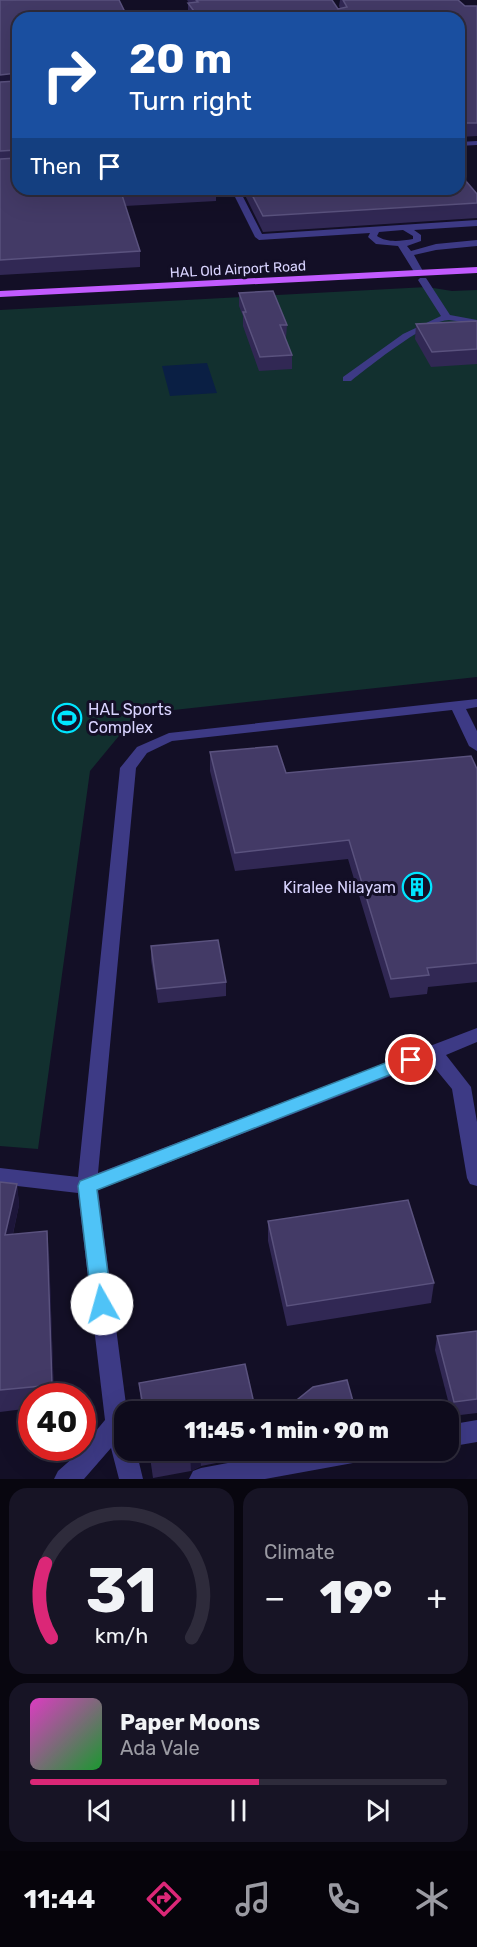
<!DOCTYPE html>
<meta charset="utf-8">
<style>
body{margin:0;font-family:Rubik,sans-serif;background:#171425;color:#f1f3f6;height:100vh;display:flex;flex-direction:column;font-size:22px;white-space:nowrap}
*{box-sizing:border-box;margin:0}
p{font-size:20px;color:#9b9ba3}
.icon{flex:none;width:33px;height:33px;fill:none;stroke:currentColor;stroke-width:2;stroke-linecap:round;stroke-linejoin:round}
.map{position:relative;height:1479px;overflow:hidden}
.side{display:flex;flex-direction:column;gap:9px;padding:9px;background:#08060f;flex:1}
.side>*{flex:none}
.guide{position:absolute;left:12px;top:12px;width:453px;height:183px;border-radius:18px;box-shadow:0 6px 24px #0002,0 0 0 2px #2e2b3b;background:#1a4fa0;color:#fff;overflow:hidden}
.speed{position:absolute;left:18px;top:1383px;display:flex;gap:12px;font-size:30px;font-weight:700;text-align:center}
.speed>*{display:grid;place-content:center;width:78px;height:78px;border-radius:50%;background:#0e0b1c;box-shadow:0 6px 24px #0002,0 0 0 2px #2e2b3b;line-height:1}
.speed .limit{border:9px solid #d22;background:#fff;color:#111}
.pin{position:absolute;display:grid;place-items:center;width:51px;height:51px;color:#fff;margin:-26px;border:3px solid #fff;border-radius:50%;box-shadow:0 2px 6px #0007}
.me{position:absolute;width:66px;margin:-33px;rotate:353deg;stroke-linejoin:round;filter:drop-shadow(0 0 4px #0008)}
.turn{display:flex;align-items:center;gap:21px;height:126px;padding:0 18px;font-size:27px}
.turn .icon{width:78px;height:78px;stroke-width:2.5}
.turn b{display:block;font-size:42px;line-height:51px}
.then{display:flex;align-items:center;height:57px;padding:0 18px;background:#0003;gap:12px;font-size:22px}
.big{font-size:45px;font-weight:800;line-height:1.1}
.side .tile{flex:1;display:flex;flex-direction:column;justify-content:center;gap:9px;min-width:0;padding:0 21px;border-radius:18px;background:#171425}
.side .dial{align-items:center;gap:0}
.dial svg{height:156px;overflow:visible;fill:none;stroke:#2e2b3b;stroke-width:7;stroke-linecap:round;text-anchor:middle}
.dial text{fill:#f1f3f6;stroke:none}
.song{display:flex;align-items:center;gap:18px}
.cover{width:72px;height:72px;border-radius:9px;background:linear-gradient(135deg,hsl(310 70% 55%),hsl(130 70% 35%))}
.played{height:6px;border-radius:3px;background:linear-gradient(90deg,#db2777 55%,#2e2b3b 55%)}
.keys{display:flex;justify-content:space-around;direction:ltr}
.heat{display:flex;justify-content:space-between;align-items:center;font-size:33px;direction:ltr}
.side .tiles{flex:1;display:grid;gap:9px;grid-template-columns:1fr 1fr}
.tile:last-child{grid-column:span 2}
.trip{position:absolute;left:114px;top:1401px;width:345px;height:60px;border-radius:18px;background:#0e0b1c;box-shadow:0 6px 24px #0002,0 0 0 2px #2e2b3b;font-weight:800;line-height:60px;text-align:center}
.menu{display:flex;height:96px;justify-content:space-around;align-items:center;background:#06040b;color:#9b9ba3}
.menu .icon{width:42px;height:42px}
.menu .active{color:#db2777}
.menu b{font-size:27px;color:#f1f3f6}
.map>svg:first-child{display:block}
</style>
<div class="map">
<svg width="477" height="1479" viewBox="0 0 477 1479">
<rect width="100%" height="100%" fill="#130f26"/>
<polygon fill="#12302f" points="427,287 452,291 477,290 477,677 137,714 90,771 38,1149 0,1146 0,310"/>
<polygon fill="#0a1f44" points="207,363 217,393 170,396 162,366"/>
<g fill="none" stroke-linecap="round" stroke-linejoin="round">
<g fill="#3d3a85" fill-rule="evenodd">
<polygon points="147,14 149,15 151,18 145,18 144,16"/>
<polygon points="477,141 477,145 459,146 459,142"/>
<path d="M231 189H239L262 234 477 220V226L414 230 421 235V241L407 246 411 251 436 244 477 240V246L436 250 414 255 424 273 419 276 416 275 398 246 376 244 368 237 370 233 259 240 255 237ZM403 230 413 236V239C401 241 387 243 377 236L379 232Z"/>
<path d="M420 278H426L450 315 477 320V326C468 324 458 321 449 320 427 320 370 366 351 381H343V377L403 334 441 316 418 280Z"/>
<polygon points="477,699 477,707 466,709 477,731 477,751 469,746 452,710 172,741 147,753 136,768 98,1173 477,1028 477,1042 446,1055 471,1087 477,1122 477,1186 470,1184 467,1178 452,1089 429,1061 98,1190 127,1412 124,1412 124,1450 136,1450 143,1479 119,1479 111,1448 84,1479 54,1479 58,1471 75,1456 105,1420 78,1193 0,1184 0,1168 78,1177 120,768 137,747 169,733"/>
<polygon points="477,1420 477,1442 448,1447 448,1425"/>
<polygon points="298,1450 376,1450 372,1458 364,1461 265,1479 189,1479 193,1471 201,1468"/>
</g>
<polygon fill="#c25bff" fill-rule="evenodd" points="477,267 477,273 0,297 0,291"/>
</g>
<g fill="#312854">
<polygon points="0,0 125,12 18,18 18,189 216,189 216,201 125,206 140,251 140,267 0,275"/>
<polygon points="187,0 332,0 338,9 340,8 339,6 340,0 458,0 465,6 477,6 477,136 459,137 459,18 191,18 188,14 188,3 189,3"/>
<polygon points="243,189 477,194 477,218 263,232 243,191"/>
<polygon points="239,293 287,325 286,338 285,338 292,355 292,369 259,371 243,326 243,316 239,306"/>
<polygon points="477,321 477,364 431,367 415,339 416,324"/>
<polygon points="210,752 286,773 477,769 477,982 428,987 427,994 390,998 348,859 235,871 210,771"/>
<polygon points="151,946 226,982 226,996 158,1003 151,960"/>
<polygon points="0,1182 17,1184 19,1205 13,1234 49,1252 54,1396 32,1396 32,1408 0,1412"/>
<polygon points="268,1221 434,1283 431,1303 287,1326 268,1241"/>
<polygon points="477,1331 477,1413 452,1416 435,1350 437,1336"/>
<polygon points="139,1383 256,1412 142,1412"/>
<polygon points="149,1450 283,1450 201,1466 191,1471 153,1478"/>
</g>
<g fill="#1d163a">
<polygon points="17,73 18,86 0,87 0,75"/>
<polygon points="17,1184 19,1205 8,1256 5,1235"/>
<polygon points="47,1231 49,1252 54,1396 53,1396 52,1385"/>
<polygon points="195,1450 200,1450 201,1466 191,1471 190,1453"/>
</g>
<g fill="#433a66" stroke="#5a527e" stroke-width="1.5">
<polygon points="0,0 119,0 125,12 134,11 138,18 18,18 18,76 17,73 0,75"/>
<polygon points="196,0 332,0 338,9 347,7 343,0 458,0 465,6 477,6 477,123 459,123 459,18 199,18 188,3 198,2"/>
<polygon points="17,81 18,81 18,151 17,150 0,151 0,82"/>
<polygon points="18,155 18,189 177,189 121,192 140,251 0,260 0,159 17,158"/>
<polygon points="459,173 477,194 477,203 263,216 249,189 459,189"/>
<polygon points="273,291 287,325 280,325 292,355 260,357 243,312 246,312 239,293"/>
<polygon points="477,321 477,349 432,352 416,324"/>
<polygon points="277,746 286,773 471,756 477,769 477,963 427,968 429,975 391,979 349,840 235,853 210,752"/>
<polygon points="218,940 226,982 157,989 151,946"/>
<polygon points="0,1182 17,1184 5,1235 47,1231 52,1385 0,1390"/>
<polygon points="408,1200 434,1283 287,1306 268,1221"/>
<polygon points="477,1331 477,1399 454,1402 437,1336"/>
<polygon points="245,1364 256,1412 144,1412 139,1383"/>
<polygon points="347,1380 356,1412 282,1412 313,1387"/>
<polygon points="151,1450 195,1450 190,1453 152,1460"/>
</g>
<polygon fill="#4fc3f7" stroke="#337fa1" stroke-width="1.5" points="411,1053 417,1055 419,1060 417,1064 97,1190 112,1304 109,1311 102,1313 95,1311 92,1304 78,1186 80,1181"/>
<defs>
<g id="stadium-ring" transform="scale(1.5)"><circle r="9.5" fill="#130f26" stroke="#00e5ff" stroke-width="1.5"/><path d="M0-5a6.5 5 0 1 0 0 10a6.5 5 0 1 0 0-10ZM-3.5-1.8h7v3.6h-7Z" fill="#00e5ff"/></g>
<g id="building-ring" transform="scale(1.5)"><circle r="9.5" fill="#130f26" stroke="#00e5ff" stroke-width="1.5"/><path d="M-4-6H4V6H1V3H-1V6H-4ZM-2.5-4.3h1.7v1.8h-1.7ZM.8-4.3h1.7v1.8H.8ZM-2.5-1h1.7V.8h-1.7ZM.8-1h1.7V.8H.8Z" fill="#00e5ff"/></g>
</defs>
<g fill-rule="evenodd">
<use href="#stadium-ring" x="67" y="718"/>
<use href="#building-ring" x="417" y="887"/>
</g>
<g text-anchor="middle" stroke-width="6" stroke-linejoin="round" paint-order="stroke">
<g font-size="14" fill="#d9d4ff" stroke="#130f26">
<text transform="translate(238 269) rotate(-3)" y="5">HAL Old Airport Road</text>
</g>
<g font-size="16" fill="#d9d4ff" stroke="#130f26" text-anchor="start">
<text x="88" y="715">HAL Sports<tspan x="88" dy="18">Complex</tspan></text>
<text x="396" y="893" text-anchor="end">Kiralee Nilayam</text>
</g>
</g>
</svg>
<div class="speed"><div class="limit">40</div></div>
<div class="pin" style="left:411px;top:1060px;background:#d93025"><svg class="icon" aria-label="arrive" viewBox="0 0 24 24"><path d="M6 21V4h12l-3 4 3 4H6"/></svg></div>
<svg class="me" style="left:102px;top:1304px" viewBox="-20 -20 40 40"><circle r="19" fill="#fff"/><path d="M0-13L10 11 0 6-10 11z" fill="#4fc3f7"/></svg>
<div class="trip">11:45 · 1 min · 90 m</div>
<div class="guide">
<div class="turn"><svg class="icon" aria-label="right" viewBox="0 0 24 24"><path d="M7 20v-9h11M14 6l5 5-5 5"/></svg><div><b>20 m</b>Turn right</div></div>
<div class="then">Then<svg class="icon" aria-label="arrive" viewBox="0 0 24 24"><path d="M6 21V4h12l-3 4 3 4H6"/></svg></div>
</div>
</div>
<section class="side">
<div class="tiles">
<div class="tile dial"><svg viewBox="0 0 100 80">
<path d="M14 69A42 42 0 1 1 86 69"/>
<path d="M14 69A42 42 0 0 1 11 31" stroke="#db2777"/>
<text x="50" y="56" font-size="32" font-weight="700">31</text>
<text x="50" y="72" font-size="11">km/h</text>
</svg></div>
<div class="tile"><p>Climate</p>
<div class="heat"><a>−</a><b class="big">19°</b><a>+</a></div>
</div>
<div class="tile">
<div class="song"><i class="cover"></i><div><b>Paper Moons</b><p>Ada Vale</p></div></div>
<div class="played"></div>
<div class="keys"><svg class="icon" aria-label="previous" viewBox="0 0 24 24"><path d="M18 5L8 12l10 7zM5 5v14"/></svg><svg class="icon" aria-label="pause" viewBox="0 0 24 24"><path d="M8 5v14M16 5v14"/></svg><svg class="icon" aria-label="next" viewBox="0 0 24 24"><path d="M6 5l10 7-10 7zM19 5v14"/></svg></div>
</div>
</div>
</section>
<nav class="menu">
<b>11:44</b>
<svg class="icon active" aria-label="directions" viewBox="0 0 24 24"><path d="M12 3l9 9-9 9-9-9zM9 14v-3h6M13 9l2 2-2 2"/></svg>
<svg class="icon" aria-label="music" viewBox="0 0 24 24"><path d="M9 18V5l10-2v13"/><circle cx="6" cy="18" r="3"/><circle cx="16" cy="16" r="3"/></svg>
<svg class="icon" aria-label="phone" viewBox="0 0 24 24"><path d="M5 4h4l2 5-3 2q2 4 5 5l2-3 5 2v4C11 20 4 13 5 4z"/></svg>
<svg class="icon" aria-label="climate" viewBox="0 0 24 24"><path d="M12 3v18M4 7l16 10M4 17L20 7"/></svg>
</nav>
